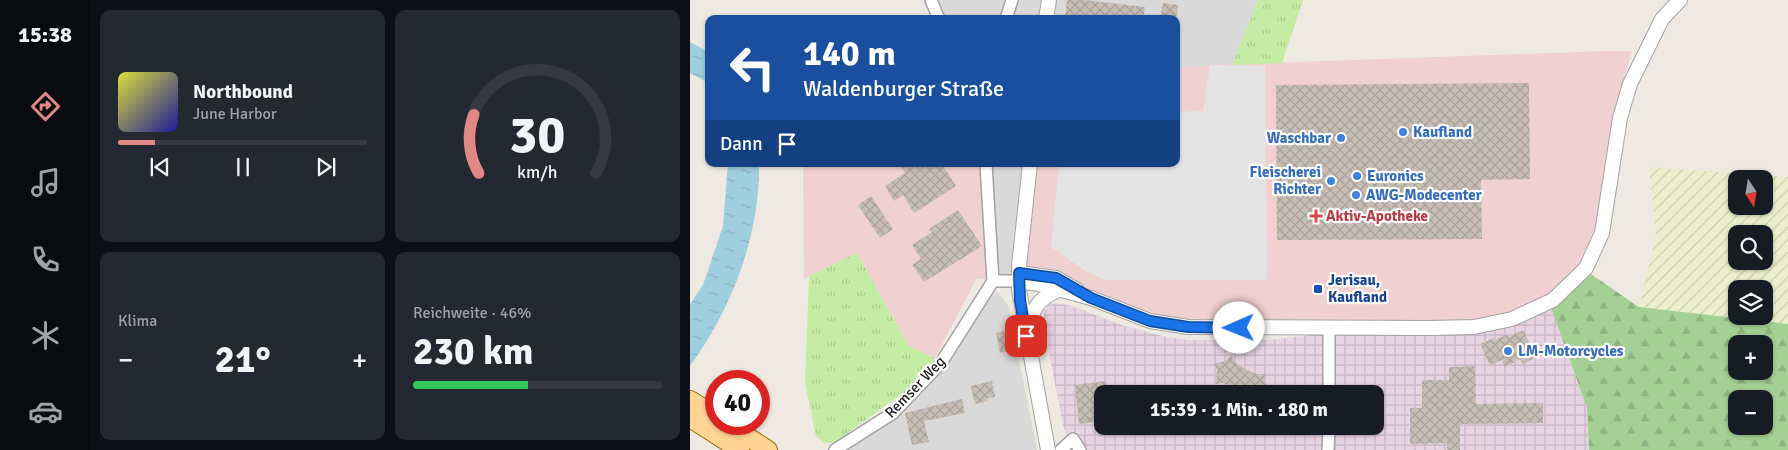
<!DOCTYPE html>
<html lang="de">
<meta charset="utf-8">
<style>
body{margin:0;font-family:Signika,sans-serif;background:#242831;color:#f1f3f6;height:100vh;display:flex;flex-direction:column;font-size:19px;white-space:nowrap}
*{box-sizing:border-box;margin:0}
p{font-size:16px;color:#9ea1a6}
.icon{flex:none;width:28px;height:28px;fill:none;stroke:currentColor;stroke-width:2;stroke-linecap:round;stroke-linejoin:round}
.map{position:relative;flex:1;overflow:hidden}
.drawer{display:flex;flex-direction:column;gap:10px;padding:10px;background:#0d0f14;width:600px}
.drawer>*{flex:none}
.guide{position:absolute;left:15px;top:15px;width:475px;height:152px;border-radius:10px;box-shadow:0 1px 4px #0004;background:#1a4fa0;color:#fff;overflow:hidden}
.needle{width:32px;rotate:168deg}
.controls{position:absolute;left:1038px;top:170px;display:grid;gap:10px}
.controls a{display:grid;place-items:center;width:45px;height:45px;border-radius:10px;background:#171b24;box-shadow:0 1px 4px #0004;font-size:25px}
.speed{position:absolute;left:15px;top:370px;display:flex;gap:10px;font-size:25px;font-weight:700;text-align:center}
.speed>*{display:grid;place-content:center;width:65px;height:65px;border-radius:50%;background:#171b24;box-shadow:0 1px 4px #0004;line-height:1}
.speed .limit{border:8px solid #d22;background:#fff;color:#111}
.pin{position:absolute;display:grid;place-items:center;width:42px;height:42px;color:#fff;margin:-21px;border-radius:10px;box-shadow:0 2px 8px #0006}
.me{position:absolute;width:55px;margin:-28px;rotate:269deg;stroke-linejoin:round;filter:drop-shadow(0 0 4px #0008)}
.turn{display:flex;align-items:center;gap:18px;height:105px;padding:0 15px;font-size:22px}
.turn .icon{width:65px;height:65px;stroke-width:2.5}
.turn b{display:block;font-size:35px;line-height:42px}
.then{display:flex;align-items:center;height:48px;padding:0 15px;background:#0003;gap:10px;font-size:19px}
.big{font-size:38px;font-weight:700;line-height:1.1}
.drawer .tile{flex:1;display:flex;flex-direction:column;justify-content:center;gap:8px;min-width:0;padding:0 18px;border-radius:10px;background:#242831}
.drawer .dial{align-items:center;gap:0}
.dial svg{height:130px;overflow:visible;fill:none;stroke:#363941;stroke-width:7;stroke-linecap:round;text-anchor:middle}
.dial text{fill:#f1f3f6;stroke:none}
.song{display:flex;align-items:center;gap:15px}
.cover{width:60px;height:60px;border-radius:8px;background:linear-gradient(135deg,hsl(60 70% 55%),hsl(240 70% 35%))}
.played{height:5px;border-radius:2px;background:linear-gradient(90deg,#df8887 15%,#363941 15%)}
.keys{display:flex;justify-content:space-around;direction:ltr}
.heat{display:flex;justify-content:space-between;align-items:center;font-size:28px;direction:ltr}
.charge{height:8px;border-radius:4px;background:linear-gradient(90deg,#34c759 46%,#363941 0)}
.drawer .tiles{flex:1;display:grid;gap:10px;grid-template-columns:repeat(2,1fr)}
.trip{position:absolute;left:404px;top:385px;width:290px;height:50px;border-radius:10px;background:#171b24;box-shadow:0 1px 4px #0004;font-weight:700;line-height:50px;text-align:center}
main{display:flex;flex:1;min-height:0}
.tabs{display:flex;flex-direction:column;width:90px;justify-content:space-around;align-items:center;background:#090b0e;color:#9ea1a6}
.tabs .icon{width:35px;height:35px}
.tabs .selected{color:#df8887}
.tabs b{font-size:22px;color:#f1f3f6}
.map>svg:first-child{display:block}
</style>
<main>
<nav class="tabs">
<b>15:38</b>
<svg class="icon selected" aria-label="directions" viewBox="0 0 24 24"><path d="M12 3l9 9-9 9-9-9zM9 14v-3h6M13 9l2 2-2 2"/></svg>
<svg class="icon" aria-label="music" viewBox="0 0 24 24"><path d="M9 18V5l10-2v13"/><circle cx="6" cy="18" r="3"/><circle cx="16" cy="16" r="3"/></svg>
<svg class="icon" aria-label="phone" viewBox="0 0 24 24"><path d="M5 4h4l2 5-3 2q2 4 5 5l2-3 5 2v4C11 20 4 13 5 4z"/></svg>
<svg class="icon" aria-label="climate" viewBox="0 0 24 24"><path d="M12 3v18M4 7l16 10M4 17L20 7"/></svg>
<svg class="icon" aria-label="car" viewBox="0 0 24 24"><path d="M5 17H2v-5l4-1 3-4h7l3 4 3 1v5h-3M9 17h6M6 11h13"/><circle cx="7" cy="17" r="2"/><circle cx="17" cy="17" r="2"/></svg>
</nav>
<section class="drawer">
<div class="tiles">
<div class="tile">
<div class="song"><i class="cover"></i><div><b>Northbound</b><p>June Harbor</p></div></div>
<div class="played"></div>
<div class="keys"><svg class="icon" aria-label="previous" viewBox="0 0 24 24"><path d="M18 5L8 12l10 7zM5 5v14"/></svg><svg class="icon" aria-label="pause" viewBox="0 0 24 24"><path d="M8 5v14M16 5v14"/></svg><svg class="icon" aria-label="next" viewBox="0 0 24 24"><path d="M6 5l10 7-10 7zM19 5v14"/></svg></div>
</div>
<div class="tile dial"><svg viewBox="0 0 100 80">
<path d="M14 69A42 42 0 1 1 86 69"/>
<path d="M14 69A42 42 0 0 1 11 33" stroke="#df8887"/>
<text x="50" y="56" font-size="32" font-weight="700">30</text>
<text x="50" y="72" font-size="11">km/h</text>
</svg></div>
<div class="tile"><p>Klima</p>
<div class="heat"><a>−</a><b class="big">21°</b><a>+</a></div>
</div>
<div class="tile"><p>Reichweite · 46%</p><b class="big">230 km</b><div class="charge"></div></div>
</div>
</section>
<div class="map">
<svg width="1098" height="450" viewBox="0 0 1098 450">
<defs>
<pattern id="industrial-grid" width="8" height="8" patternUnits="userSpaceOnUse" patternTransform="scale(1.25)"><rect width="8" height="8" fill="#e8d3e3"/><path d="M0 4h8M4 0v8" fill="none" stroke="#c6b5c2"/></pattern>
<pattern id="farmland-furrows" width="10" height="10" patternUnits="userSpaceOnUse" patternTransform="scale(1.25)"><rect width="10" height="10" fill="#ebefcb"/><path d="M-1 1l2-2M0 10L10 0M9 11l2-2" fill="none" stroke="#c9ccae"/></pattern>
<pattern id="grass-tufts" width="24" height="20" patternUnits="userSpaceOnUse" patternTransform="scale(1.25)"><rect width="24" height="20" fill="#c5eca4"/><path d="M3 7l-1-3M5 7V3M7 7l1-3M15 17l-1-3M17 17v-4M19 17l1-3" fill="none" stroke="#a9ca8d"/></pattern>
<pattern id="forest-firs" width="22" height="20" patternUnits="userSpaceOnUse" patternTransform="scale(1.25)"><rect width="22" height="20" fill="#a4d094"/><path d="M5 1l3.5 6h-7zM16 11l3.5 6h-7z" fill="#8db27f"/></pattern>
<pattern id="water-ripples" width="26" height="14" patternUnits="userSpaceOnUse" patternTransform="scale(1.25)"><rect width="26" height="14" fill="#9fcedf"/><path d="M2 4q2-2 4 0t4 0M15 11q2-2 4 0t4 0" fill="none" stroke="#88b0bf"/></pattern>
<pattern id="building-cross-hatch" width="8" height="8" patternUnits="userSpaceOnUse" patternTransform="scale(1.25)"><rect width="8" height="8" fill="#c6bdb4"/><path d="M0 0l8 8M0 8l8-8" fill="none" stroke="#aaa29a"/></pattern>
</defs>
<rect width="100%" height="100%" fill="#eeeae1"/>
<g fill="#dad9d9">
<polygon points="241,0 357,0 355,19 249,19"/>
<polygon points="360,0 568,0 542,65 494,68 486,66 486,19 358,19"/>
<polygon points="294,164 340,164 329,281 303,281"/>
<polygon points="308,292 318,305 347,450 155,450 253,369 274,339 294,300"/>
</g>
<g fill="#f1d1cf">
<polygon points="916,51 942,51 923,119 906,235 890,267 860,295 819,314 783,322 479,324 329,266 340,164 486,164 486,66 494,68 520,65"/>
<polygon points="113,164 296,164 303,281 287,278 245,358 218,345 167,253 114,279"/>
</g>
<path fill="url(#industrial-grid)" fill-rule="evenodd" d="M367 303 382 306 432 325 472 336 498 340H578L623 335 739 332 861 308 897 408 899 450H382L373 425 353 322 354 311 359 305ZM412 394H685V426H412Z"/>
<path fill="url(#farmland-furrows)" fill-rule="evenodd" d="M959 167 1098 177V324L949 307 966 237ZM1046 179H1074V206H1046ZM1046 234H1074V261H1046ZM1046 289H1074V316H1046Z"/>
<g fill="url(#grass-tufts)">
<polygon points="568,0 613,0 592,63 542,65"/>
<polygon points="167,253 218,345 245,358 209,396 145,442 134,443 126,436 115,383 119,276"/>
</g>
<path fill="url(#forest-firs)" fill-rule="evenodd" d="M898 272 949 307 1098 324V450H899L897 408 861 308 880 293ZM1046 344H1074V371H1046ZM1046 399H1074V426H1046Z"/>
<polygon fill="#e4e4e4" points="520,65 575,66 577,280 415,280 396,271 361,247 369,164 486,164 486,112 513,111"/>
<g fill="url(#water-ripples)">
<polygon points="0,42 19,52 19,87 15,81 0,73"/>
<path d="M38 164H69C70 236 42 308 0 366V304L13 285 33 226Z"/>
</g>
<g fill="url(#building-cross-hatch)">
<polygon points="377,0 394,0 455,7 453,19 375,18"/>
<polygon points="473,3 488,5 486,19 470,19"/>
<polygon points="839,83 840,179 791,180 792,239 587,240 586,85"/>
<polygon points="209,164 252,164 266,186 224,213 213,195 204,201 195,186 215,173"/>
<polygon points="181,196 203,229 190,238 168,205"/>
<polygon points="268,210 292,246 234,282 222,265 231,259 222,245 242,232 239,229"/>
<polygon points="320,330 324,349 310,353 306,333"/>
<polygon points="833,330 846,357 833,364 830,359 815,367 812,360 800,365 790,344 804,338 805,340 818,334 819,337"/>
<polygon points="541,355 546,363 555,369 566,374 575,374 575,382 580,394 556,394 543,386 533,383 526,384 527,370 524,364 537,360"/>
<polygon points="785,366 786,404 853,403 853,423 770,424 770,450 757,450 757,443 720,444 720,408 732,408 732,380 759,380 759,367"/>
<polygon points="302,381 305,397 297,398 298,401 285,404 281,386"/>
<polygon points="416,381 418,394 412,394 412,421 389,424 385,385"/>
<polygon points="272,399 275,413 234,421 239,442 222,445 215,413"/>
</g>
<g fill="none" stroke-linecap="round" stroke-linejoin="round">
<g stroke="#a3a3a3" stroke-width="14">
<g id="minor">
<polyline points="241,0 249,19"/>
<polyline points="316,19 322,0"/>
<polyline points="303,281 329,281"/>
<polyline points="639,327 639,394"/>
<polyline points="145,450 203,413 251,363 303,281 296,164"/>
<polyline points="371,450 383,439 390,450"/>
<polyline points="638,450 639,426"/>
</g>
</g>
<g stroke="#a3a3a3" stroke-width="16">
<g id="tertiary">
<polyline points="356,19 359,0"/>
<polyline points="340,164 329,266 329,290 358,450"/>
<polyline points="337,274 366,278 387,290"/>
<polyline points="329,281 349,284 401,298 460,321 498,327 739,328 784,327 822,319 863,300 896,268 912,233 930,118 940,84 972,19 990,0"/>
<path d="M338 330C342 309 348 299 368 290"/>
</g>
</g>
<g stroke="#946700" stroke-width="20">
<g id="primary">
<polyline points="0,400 26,416"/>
<polyline points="0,418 50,450"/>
<polyline points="38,424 78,450"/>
</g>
</g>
<use href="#minor" stroke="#fff" stroke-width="11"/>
<use href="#tertiary" stroke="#fff" stroke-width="14"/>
<use href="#primary" stroke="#ffd495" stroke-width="18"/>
</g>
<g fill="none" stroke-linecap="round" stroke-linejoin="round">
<g stroke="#114b97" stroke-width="12">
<polyline id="route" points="336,336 330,300 329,273 366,278 401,298 460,321 498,327 549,328"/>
</g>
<use href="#route" stroke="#1a73e8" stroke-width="9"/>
</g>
<g fill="#3f7fe0" stroke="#fff" stroke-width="2">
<circle cx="713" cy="132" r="5"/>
<circle cx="651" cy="138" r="5"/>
<circle cx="667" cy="176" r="5"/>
<circle cx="641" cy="181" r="5"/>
<circle cx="666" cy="195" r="5"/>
<circle cx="818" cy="351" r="5"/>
</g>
<path fill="#e0444e" stroke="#fff" stroke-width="2" d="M623.5 208.5h5v5h5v5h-5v5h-5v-5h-5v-5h5z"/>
<rect fill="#1a4fb4" stroke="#fff" stroke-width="2" x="623" y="284" width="10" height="10" rx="2.5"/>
<g text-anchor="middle" stroke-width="4.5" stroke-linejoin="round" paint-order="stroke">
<g font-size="15" font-weight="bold" fill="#366cbe" stroke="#fff" text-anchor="start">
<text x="723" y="137">Kaufland</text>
<text x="641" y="143" text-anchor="end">Waschbar</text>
<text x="631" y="177" text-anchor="end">Fleischerei<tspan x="631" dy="17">Richter</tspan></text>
<text x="677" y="181">Euronics</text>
<text x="676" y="200">AWG-Modecenter</text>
<text x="828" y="356">LM-Motorcycles</text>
</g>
<g font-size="15" font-weight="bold" fill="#be3a42" stroke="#fff" text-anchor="start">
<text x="636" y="221">Aktiv-Apotheke</text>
</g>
<g font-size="15" font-weight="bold" fill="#164399" stroke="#fff" text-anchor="start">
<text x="638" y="285">Jerisau,<tspan x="638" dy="17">Kaufland</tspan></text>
</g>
<g font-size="15" fill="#1c1c1c" stroke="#fff">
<text transform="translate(225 387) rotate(-46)" y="5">Remser Weg</text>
</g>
</g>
</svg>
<div class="controls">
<a><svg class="needle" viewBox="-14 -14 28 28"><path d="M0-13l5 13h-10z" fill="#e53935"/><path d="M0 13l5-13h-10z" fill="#9ea1a6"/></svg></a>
<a><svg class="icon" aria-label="search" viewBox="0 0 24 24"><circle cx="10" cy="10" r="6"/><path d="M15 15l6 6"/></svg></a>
<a><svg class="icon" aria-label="layers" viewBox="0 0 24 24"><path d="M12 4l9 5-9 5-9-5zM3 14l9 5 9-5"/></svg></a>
<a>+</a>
<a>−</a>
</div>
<div class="speed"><div class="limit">40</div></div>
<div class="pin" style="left:336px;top:336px;background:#d93025"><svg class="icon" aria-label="arrive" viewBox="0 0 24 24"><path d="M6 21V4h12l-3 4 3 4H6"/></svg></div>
<svg class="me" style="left:549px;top:328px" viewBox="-20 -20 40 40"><circle r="19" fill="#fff"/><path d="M0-13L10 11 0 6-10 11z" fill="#1a73e8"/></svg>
<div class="trip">15:39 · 1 Min. · 180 m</div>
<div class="guide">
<div class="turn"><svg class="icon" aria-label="left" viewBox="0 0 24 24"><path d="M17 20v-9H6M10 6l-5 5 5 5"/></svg><div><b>140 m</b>Waldenburger Straße</div></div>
<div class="then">Dann<svg class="icon" aria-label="arrive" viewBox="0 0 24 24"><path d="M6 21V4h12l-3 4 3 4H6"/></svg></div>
</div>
</div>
</main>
